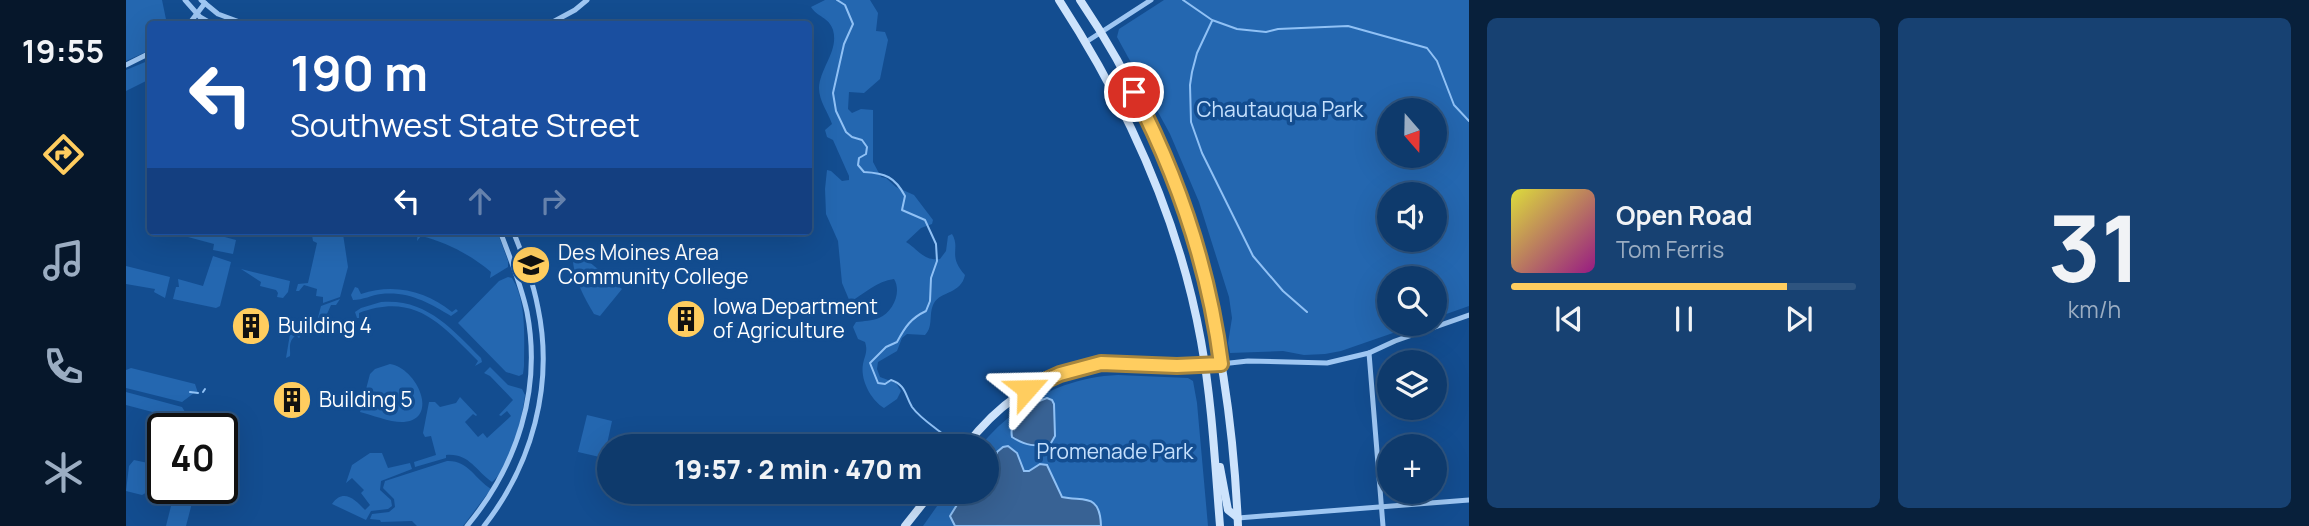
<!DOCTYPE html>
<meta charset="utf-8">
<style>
body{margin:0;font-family:Manrope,sans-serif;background:#174172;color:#f1f3f6;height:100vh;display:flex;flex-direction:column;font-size:26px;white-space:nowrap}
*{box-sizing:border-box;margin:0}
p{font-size:23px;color:#9badc2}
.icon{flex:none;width:38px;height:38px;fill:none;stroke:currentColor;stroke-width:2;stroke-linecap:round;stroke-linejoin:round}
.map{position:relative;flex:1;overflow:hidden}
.sheet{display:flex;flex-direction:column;gap:18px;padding:18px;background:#08203b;width:840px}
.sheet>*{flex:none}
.top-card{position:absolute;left:21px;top:21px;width:665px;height:214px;border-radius:7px;box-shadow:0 7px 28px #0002,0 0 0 2px #2e547f;background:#1a4fa0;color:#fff;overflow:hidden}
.needle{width:46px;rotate:160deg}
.tools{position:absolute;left:1251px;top:98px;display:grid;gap:14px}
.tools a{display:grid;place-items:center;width:70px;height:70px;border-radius:50%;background:#0e3a6c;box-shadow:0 7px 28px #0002,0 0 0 2px #2e547f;font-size:35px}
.speed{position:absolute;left:21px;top:413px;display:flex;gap:14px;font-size:35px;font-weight:700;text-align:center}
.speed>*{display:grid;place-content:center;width:91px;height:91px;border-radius:50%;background:#0e3a6c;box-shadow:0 7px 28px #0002,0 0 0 2px #2e547f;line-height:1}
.speed .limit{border:4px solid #111;border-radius:10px;background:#fff;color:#111}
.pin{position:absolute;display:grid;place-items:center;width:60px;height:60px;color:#fff;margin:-30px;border:4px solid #fff;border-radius:50%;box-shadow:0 2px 7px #0007}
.me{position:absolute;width:77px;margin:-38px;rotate:65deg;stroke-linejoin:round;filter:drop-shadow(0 0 5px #0008)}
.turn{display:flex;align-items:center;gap:24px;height:147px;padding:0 28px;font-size:32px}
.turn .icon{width:91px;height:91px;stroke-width:2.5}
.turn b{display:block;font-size:49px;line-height:60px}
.lanes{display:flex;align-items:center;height:66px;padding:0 28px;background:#0003;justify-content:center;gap:35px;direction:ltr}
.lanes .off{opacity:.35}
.sheet .card{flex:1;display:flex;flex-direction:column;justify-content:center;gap:10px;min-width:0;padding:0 24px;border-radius:10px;background:#174172}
.sheet .dial{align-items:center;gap:0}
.dial b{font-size:91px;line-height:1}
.song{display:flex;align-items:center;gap:21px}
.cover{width:84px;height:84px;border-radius:10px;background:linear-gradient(135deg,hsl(60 70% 55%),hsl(310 70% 35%))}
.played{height:7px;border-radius:4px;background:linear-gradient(90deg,#ffcd5f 80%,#2e547f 80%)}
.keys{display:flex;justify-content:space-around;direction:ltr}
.sheet .tiles{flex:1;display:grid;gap:18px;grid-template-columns:repeat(2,1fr)}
.trip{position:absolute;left:471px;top:434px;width:402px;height:70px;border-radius:35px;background:#0e3a6c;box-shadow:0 7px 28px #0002,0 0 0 2px #2e547f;font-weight:800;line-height:70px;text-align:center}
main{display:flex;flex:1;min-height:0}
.tab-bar{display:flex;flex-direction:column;width:126px;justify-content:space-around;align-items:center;background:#06172b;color:#9badc2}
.tab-bar .icon{width:49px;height:49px}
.tab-bar .on{color:#ffcd5f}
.tab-bar b{font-size:32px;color:#f1f3f6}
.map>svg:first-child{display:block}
</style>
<main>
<nav class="tab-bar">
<b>19:55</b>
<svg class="icon on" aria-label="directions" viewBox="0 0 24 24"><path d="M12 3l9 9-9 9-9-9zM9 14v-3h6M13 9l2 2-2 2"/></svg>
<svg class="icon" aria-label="music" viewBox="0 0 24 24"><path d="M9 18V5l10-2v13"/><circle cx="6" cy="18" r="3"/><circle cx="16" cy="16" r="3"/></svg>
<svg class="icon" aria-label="phone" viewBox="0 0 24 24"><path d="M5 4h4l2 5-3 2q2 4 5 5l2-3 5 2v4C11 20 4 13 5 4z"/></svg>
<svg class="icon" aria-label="climate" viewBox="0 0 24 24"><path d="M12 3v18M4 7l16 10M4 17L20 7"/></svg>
</nav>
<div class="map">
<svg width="1343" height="526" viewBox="0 0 1343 526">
<rect width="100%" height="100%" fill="#134d90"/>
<g fill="#2467b0" fill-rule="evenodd">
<polygon points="0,0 36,0 41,24 24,24 24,50 0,61"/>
<path d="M699 0H744L752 13 750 31 759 32 762 40 754 79 738 93 723 92 722 109 726 113 735 109 747 110V162L755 177 760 178 770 187 788 195 807 220 806 224 795 228 780 242C793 250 797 261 814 259L820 251 822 236 826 234C835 249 821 255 839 275 835 294 815 291 808 303 802 314 808 326 799 335L781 334 776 338 771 351 752 362 751 369 754 377 770 383 775 391 771 399 758 408C745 400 734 380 737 364 739 355 742 351 739 342L732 339 727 327 730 322C738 321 746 321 753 318 767 312 776 292 768 279 751 281 738 294 724 302L716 283 712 241 700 214 699 189 701 170 705 171 716 181 723 180V176L707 140 701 137 699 130 706 124C702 112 693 101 693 88 694 68 713 51 707 30 703 17 691 17 685 7Z"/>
<path d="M1038 0H1343V306L1309 318V278H1264V324H1293L1215 351 1199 354 1178 355 1157 351 1104 353 1102 343 1106 318 1103 297 1073 202 1044 134 991 37 993 29ZM1264 110H1309V156H1264ZM1264 194H1309V240H1264Z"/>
<polygon points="24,60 24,79 0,91 0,70"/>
<polygon points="63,231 76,231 110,240 107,254 87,250 88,244 62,237"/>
<path d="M292 231H371L382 261V267L364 278 365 272C345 255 320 242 295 236L291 241Z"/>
<polygon points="217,234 222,267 214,297 197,303 197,297 190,296 191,289 178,285 173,291 170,291 172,284 182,283 191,243 187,241 186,235"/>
<path d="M450 251 496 289 474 316 468 314C457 296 445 273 447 252Z"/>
<polygon points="87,256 105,262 94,306 90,308 47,299 50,287 53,287 52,279 77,286"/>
<polygon points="0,266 44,277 39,298 28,292 29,289 0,284"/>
<polygon points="115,269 164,281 162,292 157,298 151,297 152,293 150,290 134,286 135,282"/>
<path d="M382 277 386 278C401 301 398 339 398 366L397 374 393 376 380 372 332 323 373 281Z"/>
<path d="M229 287 232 288 235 294C268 283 300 291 326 312L330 309 332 311 325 316C303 303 283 291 255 294 246 295 237 300 227 300L225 295Z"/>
<path d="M214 299 210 305H205L201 314H198L190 334 184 336 176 334 173 338 170 335C161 342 165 349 164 356L160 358 166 322 187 328 190 325 195 306Z"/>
<path d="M255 302C300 298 326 329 355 358L356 362 349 366 352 361C315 324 289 292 233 313V318H231L229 312 235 308Z"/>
<path d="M264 364C291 368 314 419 278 422 266 423 246 415 234 412L244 374 249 369Z"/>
<path d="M364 367 382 385 396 389 399 395C396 419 384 468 366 482 349 470 343 453 320 455V458L289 467 288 462 310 455 305 436 299 437 297 433 303 402H309L314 407 330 403 334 397 351 415 350 416 347 414 339 422 352 437 357 433 361 438 385 416 381 411 375 416 373 415 387 400 364 376 358 373Z"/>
<polygon points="5,368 69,384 72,393 68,393 56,402 0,388 0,370"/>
<path d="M992 375 1062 378 1067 381 1071 403 1082 526H797L821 492H861V446H854C889 404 937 377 992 375Z"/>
<polygon points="0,392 56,407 64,420 61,429 31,428 34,414 0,405"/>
<polygon points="461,415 486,421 478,458 452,452"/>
<polygon points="30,430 37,432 37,483 16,495 0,491 3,466 8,460 22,463"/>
<path d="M244 453H256L262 468 284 463 286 469 255 481 254 490 265 500 266 506 262 509 245 511 240 520 206 504C217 488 229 499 239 510L244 505 235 493 238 490 226 478 220 483 226 465Z"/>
<path d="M321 461C342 460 349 479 365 489L337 526H291L286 521 255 522 254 520 244 519 246 514 263 512 269 507 268 499 257 488 259 481Z"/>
<polygon points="47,498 66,503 60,526 40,526"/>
</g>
<g fill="#386294" stroke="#90c1f5" stroke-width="2">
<path d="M921 398 926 400 928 404 929 436 925 443C909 447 900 446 886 437 882 415 904 404 921 398Z"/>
<path d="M882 446 891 453 898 471H903L914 464 921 465 936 497C957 502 974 492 975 526H829L824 516 839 492H861V471L871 465V452L877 447Z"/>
</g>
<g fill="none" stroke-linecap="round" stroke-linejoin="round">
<g stroke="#90c1f5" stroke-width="2">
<path d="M711 0 719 5 727 24 718 44 707 93 710 111 720 132 726 137 736 140 741 147 740 154 733 158 732 165 738 172C759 173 769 177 779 196L776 210 799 220 810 244 811 261 805 278 804 301 800 311C785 318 779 327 771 342L760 347 744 363 752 383 759 384 765 380C780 385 779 395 786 407 794 418 807 426 817 434"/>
<polyline points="1057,0 1086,20 1111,29 1140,32 1152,29 1222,26 1301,48 1311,61 1328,105 1343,121"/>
<polyline points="1086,21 1071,53 1066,72 1064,85 1065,122 1076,153 1127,256 1157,291 1181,312"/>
<polyline points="64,392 72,393"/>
<polyline points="77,392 79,389"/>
<polyline points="861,464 870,467"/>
</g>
<g stroke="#9ec6f2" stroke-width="5">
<polyline points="59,0 74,17 86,24"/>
<polyline points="75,0 92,14 119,24"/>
<polyline points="63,24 79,3"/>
<polyline points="423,24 449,10 461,0"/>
<polyline points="960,42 1025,0"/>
<polyline points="0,65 24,53"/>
<polyline points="1243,353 1257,526"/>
<polyline points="1095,364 1122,361 1201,363 1243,353 1269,341 1343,315"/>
<polyline points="1112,518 1343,500"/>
<path d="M341 526C391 466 416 390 401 312 395 284 384 258 374 231"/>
<path d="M358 526C406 465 428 385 412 308 407 281 397 256 387 231"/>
</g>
<g stroke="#cde3fc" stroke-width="8">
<path d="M933 0C1000 103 1053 219 1075 341 1086 402 1089 464 1094 526"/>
<path d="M954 0C1061 157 1104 338 1112 526"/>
<path d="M840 446C872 403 920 369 976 363 994 362 1012 365 1030 366 1052 366 1074 365 1095 364"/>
<polyline points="1094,467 1102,510 1112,518"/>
<polyline points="779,526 806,492"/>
</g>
</g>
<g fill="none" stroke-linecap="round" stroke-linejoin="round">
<g stroke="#a6853e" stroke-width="18">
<path id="route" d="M901 389 934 374 975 363 1051 366 1095 364C1083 269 1052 177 1008 92"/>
</g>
<use href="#route" stroke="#ffcd5f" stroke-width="12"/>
</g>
<defs>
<g id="university-disc" transform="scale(2.0125)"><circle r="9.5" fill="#ffcd5f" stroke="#134d90"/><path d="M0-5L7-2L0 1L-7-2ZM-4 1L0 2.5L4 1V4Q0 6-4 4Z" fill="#111"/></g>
<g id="building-disc" transform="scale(2.0125)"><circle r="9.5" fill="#ffcd5f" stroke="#134d90"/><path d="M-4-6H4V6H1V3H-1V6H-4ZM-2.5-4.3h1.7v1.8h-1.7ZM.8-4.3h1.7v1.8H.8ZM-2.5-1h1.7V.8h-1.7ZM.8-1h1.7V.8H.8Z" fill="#111"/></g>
</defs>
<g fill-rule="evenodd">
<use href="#university-disc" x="405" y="265"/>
<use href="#building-disc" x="560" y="319"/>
<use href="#building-disc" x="125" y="326"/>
<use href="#building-disc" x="166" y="400"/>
</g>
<g text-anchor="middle" stroke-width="7" stroke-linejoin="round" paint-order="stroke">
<g font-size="21" fill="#c5e0fd" stroke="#134d90">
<text x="1154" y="117">Chautauqua Park</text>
<text x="989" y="459">Promenade Park</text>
</g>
<g font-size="21" fill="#fff" stroke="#134d90" text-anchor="start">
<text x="432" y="260">Des Moines Area<tspan x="432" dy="24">Community College</tspan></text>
<text x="587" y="314">Iowa Department<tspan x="587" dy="24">of Agriculture</tspan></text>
<text x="152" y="333">Building 4</text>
<text x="193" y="407">Building 5</text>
</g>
</g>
</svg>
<div class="tools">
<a><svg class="needle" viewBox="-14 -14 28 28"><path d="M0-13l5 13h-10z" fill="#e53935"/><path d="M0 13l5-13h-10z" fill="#9badc2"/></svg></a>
<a><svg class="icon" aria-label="sound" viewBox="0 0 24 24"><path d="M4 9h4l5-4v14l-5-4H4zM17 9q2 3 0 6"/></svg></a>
<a><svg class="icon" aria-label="search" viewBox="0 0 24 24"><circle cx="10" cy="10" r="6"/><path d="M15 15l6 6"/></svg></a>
<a><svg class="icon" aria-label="layers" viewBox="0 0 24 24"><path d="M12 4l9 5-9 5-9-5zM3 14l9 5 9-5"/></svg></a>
<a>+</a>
</div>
<div class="speed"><div class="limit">40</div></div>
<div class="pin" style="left:1008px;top:92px;background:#d93025"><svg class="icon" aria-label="arrive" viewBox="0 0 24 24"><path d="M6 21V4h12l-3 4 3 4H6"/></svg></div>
<svg class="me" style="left:901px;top:389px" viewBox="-20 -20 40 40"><path d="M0-17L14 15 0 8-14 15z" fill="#ffcd5f" stroke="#fff" stroke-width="4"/></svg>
<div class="trip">19:57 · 2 min · 470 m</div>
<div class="top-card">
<div class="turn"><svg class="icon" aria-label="left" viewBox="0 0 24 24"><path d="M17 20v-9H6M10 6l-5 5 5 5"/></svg><div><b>190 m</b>Southwest State Street</div></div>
<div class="lanes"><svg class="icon" aria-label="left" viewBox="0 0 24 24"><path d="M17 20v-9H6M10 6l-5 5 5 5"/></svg><svg class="icon off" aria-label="ahead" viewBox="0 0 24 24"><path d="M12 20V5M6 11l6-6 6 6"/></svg><svg class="icon off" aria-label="right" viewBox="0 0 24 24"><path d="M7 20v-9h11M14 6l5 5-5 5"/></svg></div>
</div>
</div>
<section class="sheet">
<div class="tiles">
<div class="card">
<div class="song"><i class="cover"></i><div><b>Open Road</b><p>Tom Ferris</p></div></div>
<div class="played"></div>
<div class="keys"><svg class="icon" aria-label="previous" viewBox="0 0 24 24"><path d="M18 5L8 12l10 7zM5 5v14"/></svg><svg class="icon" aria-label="pause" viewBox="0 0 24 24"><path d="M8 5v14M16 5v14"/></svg><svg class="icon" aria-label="next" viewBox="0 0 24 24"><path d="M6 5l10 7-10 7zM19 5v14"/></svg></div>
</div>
<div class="card dial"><b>31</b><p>km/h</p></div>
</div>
</section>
</main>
